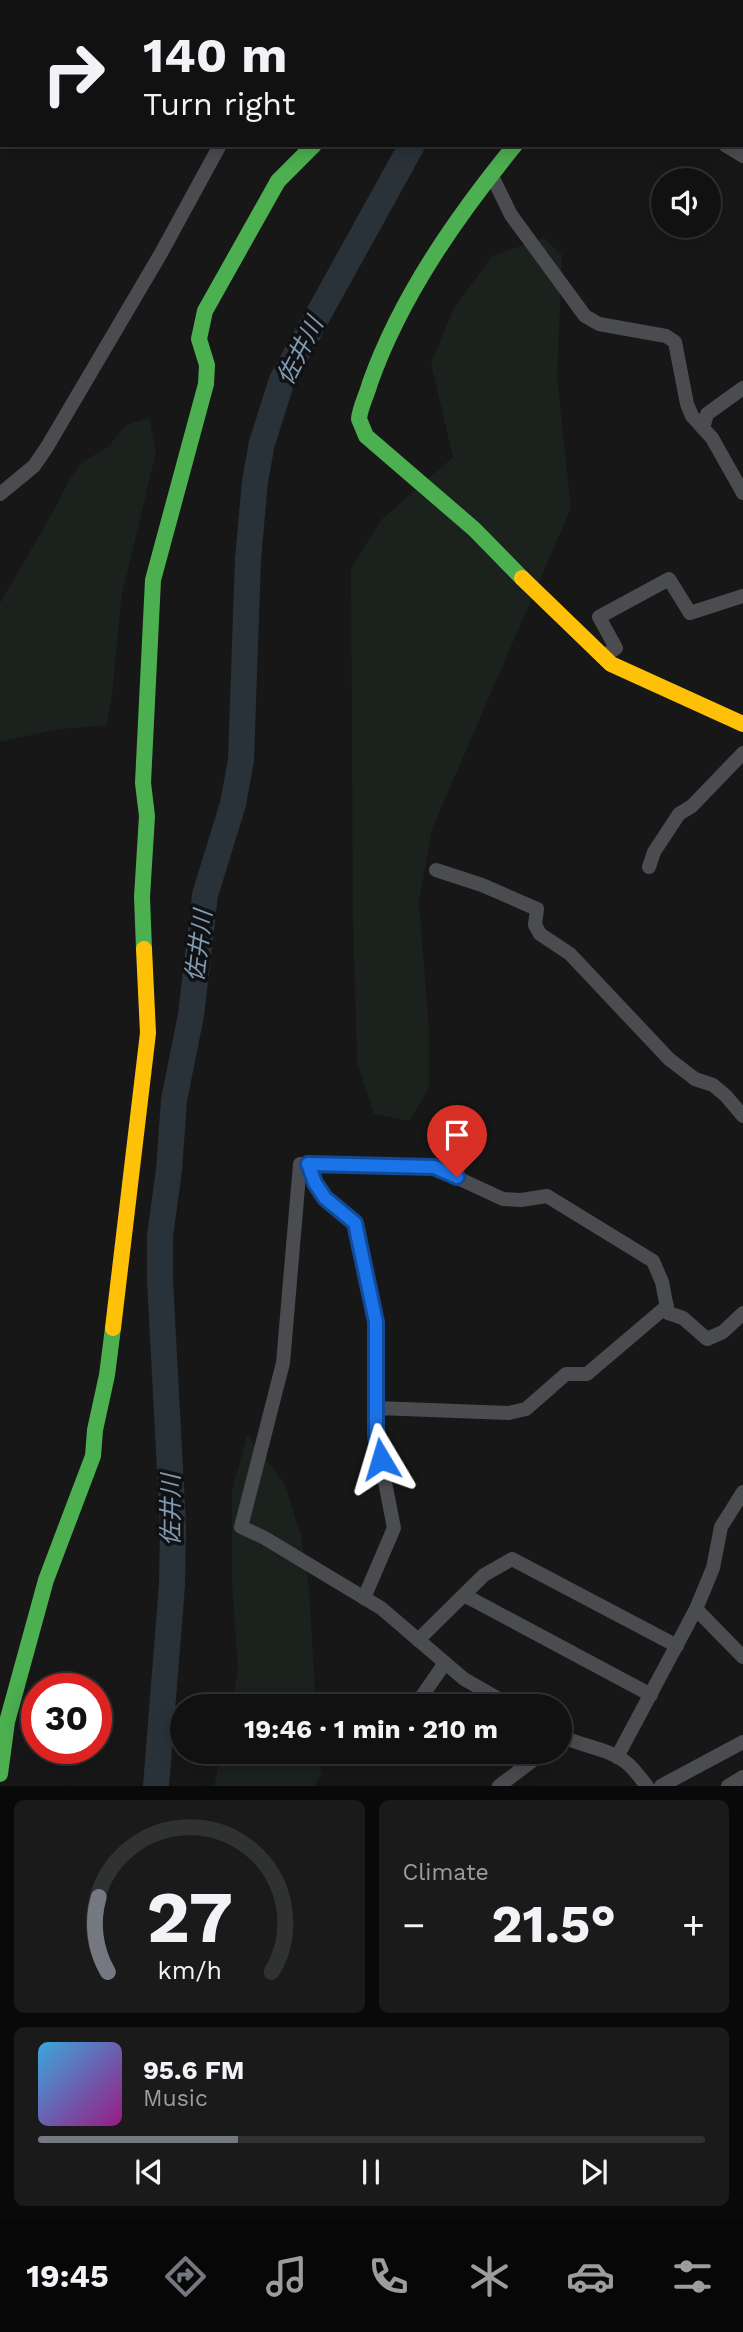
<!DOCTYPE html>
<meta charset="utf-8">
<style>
body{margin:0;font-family:"Work Sans","Noto Sans JP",sans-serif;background:#1a1a1a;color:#f1f3f6;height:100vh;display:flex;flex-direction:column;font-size:26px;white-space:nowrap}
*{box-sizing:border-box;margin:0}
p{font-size:23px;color:#9c9d9f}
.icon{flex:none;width:38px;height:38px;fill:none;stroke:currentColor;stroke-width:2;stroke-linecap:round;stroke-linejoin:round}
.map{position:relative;height:1786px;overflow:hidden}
.details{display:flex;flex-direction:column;gap:14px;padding:14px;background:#090909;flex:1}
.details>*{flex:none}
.hud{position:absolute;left:0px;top:0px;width:744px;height:147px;box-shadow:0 4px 18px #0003,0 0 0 2px #303131;background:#111;color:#f1f3f6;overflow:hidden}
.fabs{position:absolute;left:651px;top:168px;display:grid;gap:14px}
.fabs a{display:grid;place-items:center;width:70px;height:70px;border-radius:50%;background:#111;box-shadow:0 4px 18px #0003,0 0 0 2px #303131;font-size:35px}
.speed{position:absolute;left:21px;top:1673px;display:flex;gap:14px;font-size:35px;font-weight:700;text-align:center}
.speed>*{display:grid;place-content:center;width:91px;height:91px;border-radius:50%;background:#111;box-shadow:0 4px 18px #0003,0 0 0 2px #303131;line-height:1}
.speed .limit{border:10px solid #d22;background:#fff;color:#111}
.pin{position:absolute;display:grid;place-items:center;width:60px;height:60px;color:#fff;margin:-72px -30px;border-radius:50% 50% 50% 0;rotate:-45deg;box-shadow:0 0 7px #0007}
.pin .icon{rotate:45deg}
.me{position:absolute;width:77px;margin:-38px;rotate:353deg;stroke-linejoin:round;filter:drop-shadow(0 0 5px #0008)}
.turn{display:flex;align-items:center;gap:24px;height:147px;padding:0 28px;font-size:32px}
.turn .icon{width:91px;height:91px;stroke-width:2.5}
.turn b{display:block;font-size:49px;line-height:60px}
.big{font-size:52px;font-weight:700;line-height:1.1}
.details .card{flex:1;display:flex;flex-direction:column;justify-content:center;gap:10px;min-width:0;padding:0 24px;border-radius:10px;background:#1a1a1a}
.details .dial{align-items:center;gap:0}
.dial svg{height:182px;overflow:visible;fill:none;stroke:#303131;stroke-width:7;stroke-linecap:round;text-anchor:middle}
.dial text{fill:#f1f3f6;stroke:none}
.song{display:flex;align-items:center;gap:21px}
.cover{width:84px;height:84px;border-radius:10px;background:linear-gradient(135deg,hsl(200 70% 55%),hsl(310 70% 35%))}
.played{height:7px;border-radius:4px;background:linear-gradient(90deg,#757880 30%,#303131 30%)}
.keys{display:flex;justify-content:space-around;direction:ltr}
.heat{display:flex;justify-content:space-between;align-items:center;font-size:38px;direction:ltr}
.details .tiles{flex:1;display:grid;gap:14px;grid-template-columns:1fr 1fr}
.card:last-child{grid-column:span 2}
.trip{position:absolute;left:170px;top:1694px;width:402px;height:70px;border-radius:35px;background:#111;box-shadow:0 4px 18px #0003,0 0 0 2px #303131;font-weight:700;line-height:70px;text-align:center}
.tab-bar{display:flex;height:112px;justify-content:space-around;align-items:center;background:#070707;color:#9c9d9f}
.tab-bar .icon{width:49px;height:49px}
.tab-bar .current{color:#757880}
.tab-bar b{font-size:32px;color:#f1f3f6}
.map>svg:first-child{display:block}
</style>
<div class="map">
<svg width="743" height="1786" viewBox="0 0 743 1786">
<rect width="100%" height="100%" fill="#171717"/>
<g fill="#1b211c">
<polygon points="544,238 562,255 557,377 571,508 432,829 419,901 429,1029 429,1088 409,1121 374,1114 357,1063 353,921 351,568 382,519 453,457 431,364 454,308 492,256"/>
<polygon points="149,418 156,452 121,599 113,687 107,725 53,730 0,742 0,603 53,512 69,480 81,463 109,446 126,425"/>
<polygon points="247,1435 285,1484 301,1536 309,1589 316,1706 231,1706 238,1671 232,1581 232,1492"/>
<polygon points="221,1752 319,1752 321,1775 315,1786 214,1786"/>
</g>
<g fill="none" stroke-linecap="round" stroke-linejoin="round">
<g stroke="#2a3239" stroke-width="26">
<polyline points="512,2 513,0"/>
<polyline points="156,1786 172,1585 173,1526 160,1280 160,1236 169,1170 174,1100 191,1015 205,895 233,804 241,760 248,559 255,481 262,443 282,380 412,145"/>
</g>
<g stroke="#4b4c50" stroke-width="14">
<polyline points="316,2 318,0"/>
<polyline points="431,2 432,0"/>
<polyline points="650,2 652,0"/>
<polyline points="717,2 718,0"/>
<polyline points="742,36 743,36"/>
<polyline points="742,100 743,98"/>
<polyline points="725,145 743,156"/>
<polyline points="492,176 511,215 585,316 599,324 666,336 675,342 687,404 692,416 712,438 743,493"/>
<polyline points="703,428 707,414 743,388"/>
<polyline points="0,494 34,466 47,447 160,255 220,145"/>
<polyline points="602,657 616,648 599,617 669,579 690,613 743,596"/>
<polyline points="649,867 654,852 679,814 692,806 743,753"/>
<polyline points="436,870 482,885 537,909 535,925 540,934 570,954 669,1059 695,1079 713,1085 726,1096 743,1116"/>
<polyline points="308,1164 315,1183 325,1198 355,1223 376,1322 377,1408"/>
<polyline points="743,1492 721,1527 713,1568 696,1609 743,1657"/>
<polyline points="464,1595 651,1695"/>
<polyline points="364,1598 394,1528 376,1436 377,1408 509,1413 526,1409 566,1374 587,1374 667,1306"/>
<polyline points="418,1640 484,1575 512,1559 677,1646"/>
<polyline points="415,1706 445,1663"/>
<polyline points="511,1706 464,1679 381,1608 263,1537 241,1527 283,1363 300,1164 434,1167 503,1199 521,1200 547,1196 653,1261 662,1282 668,1313 683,1318 707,1339 723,1332 743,1313"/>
<path d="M560 1735C581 1747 610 1748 628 1764 635 1770 641 1779 647 1786"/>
<polyline points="617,1757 696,1609"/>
<polyline points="499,1786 544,1752"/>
<polyline points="661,1786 743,1742"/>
<polyline points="728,1786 743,1777"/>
</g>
<g stroke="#4caf50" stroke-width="16">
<path d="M515 145C457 216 401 296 370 383 367 395 360 407 359 419L366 436 474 529 522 578"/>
<polyline points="144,949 142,897 147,816 143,783 153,580 206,384 207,365 199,339 205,311 278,181 314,145"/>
<polyline points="0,1774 7,1722 46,1580 93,1456 95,1430 107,1375 113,1328"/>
</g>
<g stroke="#ffc107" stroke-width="16">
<polyline points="522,578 611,664 743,724"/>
<polyline points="113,1328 148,1033 144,949"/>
</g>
</g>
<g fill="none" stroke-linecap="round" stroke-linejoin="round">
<g stroke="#114b97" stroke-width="18">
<polyline id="route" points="381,1459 376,1436 376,1322 355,1223 325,1198 315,1183 308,1164 434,1167 457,1177"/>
</g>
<use href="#route" stroke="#1a73e8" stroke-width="12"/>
</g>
<g text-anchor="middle" stroke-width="7" stroke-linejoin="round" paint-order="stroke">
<g font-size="24" font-style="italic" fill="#7f9bb3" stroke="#111113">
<text transform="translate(300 351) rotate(-63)" y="8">佐井川</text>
<text transform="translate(199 946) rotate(-83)" y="8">佐井川</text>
<text transform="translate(171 1510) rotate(-90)" y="8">佐井川</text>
</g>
</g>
</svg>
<div class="fabs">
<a><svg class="icon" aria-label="sound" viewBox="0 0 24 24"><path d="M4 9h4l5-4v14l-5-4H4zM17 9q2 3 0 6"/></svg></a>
</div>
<div class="speed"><div class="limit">30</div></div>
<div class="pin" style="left:457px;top:1177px;background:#d93025"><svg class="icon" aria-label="arrive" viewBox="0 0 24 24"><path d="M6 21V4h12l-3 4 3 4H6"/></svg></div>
<svg class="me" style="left:381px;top:1459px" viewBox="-20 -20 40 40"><path d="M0-17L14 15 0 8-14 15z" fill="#1a73e8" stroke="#fff" stroke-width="4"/></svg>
<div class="trip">19:46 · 1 min · 210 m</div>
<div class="hud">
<div class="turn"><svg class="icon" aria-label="right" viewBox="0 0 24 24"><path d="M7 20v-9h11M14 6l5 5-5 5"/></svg><div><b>140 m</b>Turn right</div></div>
</div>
</div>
<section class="details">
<div class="tiles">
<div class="card dial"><svg viewBox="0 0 100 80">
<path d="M14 69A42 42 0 1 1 86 69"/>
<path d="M14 69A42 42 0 0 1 10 36" stroke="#757880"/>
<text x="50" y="56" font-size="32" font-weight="700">27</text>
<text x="50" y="72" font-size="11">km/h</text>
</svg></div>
<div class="card"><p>Climate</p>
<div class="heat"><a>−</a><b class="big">21.5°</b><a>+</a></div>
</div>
<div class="card">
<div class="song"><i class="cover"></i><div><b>95.6 FM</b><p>Music</p></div></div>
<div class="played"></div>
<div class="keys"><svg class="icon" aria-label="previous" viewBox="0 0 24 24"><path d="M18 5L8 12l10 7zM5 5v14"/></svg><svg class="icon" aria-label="pause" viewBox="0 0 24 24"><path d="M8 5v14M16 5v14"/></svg><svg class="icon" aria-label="next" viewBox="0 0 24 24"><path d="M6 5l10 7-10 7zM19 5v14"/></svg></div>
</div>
</div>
</section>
<nav class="tab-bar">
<b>19:45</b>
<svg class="icon current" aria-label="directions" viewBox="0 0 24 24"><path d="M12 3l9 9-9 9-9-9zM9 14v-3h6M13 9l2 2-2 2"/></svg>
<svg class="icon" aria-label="music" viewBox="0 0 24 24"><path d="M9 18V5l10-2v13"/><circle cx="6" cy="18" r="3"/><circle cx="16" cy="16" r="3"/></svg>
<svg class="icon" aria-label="phone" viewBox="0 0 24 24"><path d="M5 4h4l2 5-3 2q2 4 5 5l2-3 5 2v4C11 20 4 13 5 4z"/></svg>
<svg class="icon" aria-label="climate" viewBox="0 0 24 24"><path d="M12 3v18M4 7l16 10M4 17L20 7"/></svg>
<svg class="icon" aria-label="car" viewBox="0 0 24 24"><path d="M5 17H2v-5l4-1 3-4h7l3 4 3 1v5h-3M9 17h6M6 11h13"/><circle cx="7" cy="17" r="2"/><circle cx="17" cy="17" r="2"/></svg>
<svg class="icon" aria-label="filters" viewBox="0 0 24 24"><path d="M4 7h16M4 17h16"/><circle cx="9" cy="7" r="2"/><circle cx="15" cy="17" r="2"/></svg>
</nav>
